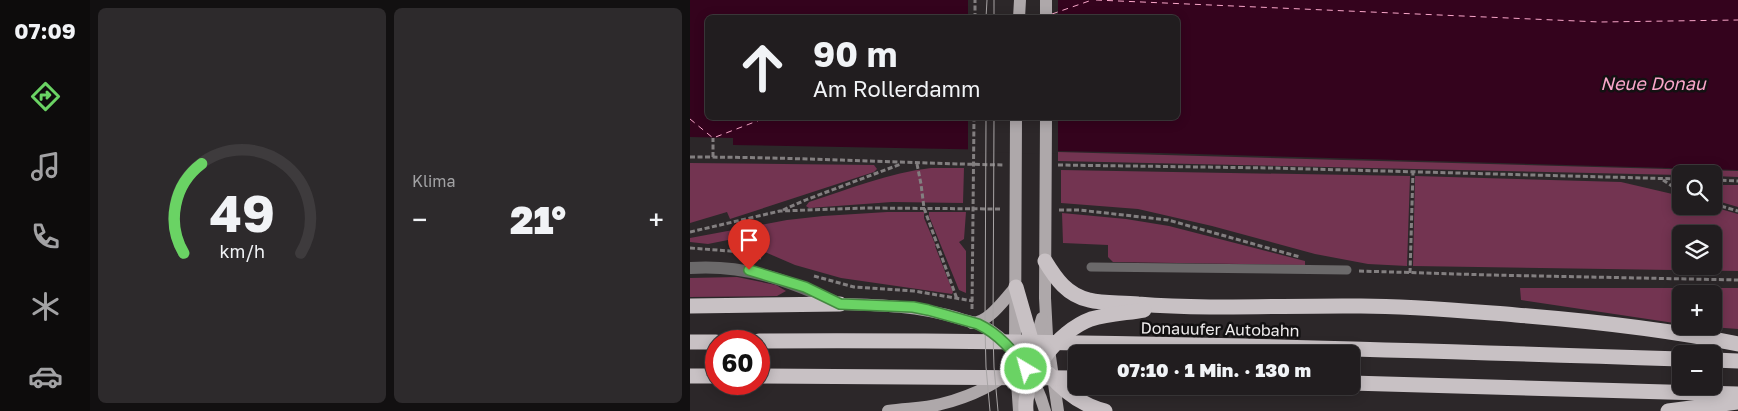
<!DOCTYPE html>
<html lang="de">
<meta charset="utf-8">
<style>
body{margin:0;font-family:"Golos Text",sans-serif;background:#2d2a2c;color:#f1f3f6;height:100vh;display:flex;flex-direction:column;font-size:19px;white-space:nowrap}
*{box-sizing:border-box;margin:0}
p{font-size:16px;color:#a2a2a4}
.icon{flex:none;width:28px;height:28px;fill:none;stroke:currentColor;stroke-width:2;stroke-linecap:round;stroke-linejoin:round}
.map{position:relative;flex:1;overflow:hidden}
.sheet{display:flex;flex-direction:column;gap:8px;padding:8px;background:#121011;width:600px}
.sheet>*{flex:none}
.top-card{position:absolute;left:15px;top:15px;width:475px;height:105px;border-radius:8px;box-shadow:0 2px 12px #0003,0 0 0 1px #3e3b3d;background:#211d1f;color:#f1f3f6;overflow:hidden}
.fabs{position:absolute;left:982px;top:165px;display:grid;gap:10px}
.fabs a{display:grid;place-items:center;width:50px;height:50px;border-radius:8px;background:#211d1f;box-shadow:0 2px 12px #0003,0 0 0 1px #3e3b3d;font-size:25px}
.speed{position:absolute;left:15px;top:330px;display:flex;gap:10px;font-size:25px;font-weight:700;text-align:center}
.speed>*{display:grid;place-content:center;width:65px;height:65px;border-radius:50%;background:#211d1f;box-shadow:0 2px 12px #0003,0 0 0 1px #3e3b3d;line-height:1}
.speed .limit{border:8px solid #d22;background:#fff;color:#111}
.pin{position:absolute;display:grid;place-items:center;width:42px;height:42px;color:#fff;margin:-51px -21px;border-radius:50% 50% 50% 0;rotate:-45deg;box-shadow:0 0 5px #0007}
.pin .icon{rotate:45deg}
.me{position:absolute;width:55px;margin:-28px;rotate:323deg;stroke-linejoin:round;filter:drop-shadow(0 0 4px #0008)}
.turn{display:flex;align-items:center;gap:18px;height:105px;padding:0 25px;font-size:22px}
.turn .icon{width:65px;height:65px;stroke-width:2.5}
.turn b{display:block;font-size:35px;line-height:42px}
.big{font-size:38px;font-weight:800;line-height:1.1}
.sheet .card{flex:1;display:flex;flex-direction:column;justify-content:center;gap:8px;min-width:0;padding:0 18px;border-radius:8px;background:#2d2a2c}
.sheet .dial{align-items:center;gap:0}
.dial svg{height:130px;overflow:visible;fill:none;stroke:#3e3b3d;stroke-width:7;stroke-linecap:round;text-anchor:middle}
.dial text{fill:#f1f3f6;stroke:none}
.heat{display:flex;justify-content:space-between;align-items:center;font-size:28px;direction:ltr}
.sheet .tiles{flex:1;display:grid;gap:8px;grid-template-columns:repeat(2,1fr)}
.trip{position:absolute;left:378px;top:345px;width:292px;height:50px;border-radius:8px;background:#211d1f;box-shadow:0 2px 12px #0003,0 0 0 1px #3e3b3d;font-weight:800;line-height:50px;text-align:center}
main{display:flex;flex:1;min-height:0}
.tab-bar{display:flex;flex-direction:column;width:90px;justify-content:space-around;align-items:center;background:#0d0c0c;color:#a2a2a4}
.tab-bar .icon{width:35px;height:35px}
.tab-bar .current{color:#6ad364}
.tab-bar b{font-size:22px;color:#f1f3f6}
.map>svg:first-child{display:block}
</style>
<main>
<nav class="tab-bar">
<b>07:09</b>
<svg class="icon current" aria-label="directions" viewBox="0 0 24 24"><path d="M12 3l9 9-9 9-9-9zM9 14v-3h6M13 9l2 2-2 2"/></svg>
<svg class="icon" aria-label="music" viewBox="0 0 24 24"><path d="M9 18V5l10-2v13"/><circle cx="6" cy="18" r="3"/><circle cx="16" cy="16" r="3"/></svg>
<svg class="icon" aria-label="phone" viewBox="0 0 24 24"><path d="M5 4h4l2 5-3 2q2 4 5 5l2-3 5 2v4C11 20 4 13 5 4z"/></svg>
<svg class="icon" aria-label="climate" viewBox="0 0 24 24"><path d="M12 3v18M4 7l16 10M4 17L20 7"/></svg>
<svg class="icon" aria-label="car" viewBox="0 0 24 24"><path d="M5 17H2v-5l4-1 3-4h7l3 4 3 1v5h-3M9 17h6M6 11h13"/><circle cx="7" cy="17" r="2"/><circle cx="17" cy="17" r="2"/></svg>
</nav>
<section class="sheet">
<div class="tiles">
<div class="card dial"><svg viewBox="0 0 100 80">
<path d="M14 69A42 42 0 1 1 86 69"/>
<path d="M14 69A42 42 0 0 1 25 14" stroke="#6ad364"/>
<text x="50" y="56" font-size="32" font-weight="700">49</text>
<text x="50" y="72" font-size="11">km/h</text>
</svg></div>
<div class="card"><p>Klima</p>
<div class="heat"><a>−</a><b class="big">21°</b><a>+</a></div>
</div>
</div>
</section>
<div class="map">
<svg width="1048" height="411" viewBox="0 0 1048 411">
<rect width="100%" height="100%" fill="#2c2729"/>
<g fill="#733451" fill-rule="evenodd">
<polygon points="368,152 1048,171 1048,177 1024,176 1024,174 991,174 991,175 368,161"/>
<polygon points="0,163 184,165 187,169 184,172 40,219 37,212 0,223"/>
<path d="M241 168H274L273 203 202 202 119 208 116 206 119 202C159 189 199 173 241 168Z"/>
<polygon points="371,170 720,176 717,266 678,264 625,254 522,226 448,209 371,203"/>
<path d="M725 176 931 182 991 196V206H1020L1048 214V271L723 266ZM991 234H1024V266H991Z"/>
<polygon points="1024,185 1048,185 1048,207 1024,200"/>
<polygon points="197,212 234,212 234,218 246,246 245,246 263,292 262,294 151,278 105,265 54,243 38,240 18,244 0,242 0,238 97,220 133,216"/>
<polygon points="239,212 276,212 274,239 269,242 276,251 276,293 269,290 239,216"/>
<polygon points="372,213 436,219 479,226 615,261 615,265 423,262 418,257 418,245 373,243"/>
<polygon points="47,277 86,285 96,291 87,296 0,297 0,278"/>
<polygon points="830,288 1048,288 1048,329 1008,326 1024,326 1024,294 991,294 991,324 831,300"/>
</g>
<path fill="#34031d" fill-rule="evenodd" d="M0 0H1048V170L469 153 43 145V138L0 137ZM18 18H488V118H18Z"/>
<g fill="#2c2729">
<polygon points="278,0 368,0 368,18 278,17"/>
<polygon points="278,118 368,118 368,154 278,152"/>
</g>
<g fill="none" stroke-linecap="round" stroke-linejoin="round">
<g stroke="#f9a6c9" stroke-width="1" stroke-dasharray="6 5" stroke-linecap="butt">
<polyline points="406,0 910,22 1048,20"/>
<polyline points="362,14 402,0"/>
<polyline points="0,119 23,138 75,118"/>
</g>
<g stroke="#837f80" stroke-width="3" stroke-dasharray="5 2.5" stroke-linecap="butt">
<polyline points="285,18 285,0"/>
<path d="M0 157C105 157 209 163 314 165"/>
<polyline points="23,157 23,138"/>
<polyline points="227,164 231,184 234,208 267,299"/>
<polyline points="368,165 582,168 991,179"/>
<polyline points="973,180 991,192"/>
<polyline points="1024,180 1048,181"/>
<polyline points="1024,204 1048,211"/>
<polyline points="93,210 118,199 211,164"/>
<polyline points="369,210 389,210 478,220 610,257"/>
<polyline points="0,232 90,211 176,208 312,209"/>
<polyline points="0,248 53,252 71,258"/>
<polyline points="669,271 800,275 1048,280"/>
<polyline points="720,273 723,171"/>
<polyline points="124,276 164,287 224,291 283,301"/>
<polyline points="282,309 284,118"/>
</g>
<polyline stroke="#6b696a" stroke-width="9" points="401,267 657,270"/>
<path stroke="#6b696a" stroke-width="12" d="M0 268C56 264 100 281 150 304"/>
<g stroke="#aea8aa" stroke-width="12">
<polyline points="329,18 330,0"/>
<polyline points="356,18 356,0"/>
<polyline points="326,118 325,353 329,411"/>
<polyline points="356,118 355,298 357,336 368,411"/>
<path d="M150 304C192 305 228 306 268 318 276 321 286 322 293 326 324 343 346 378 355 411"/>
<path d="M282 323C300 322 314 299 326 287"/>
<path d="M198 411C215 408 233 409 251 404 298 392 341 368 352 318"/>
</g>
<g stroke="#c8c1c4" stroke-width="15">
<path d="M355 261C366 279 377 295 399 300 414 304 432 302 448 304 522 310 597 305 671 306 723 306 775 311 826 315 901 321 975 329 1048 344"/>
<polyline points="326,287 344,350"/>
<polyline points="0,306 150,304"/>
<path d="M69 341C376 339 684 349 991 359"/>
<polyline points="0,342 26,342"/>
<polyline points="1024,360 1048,361"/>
<path d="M359 374C374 392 392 405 415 411"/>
<polyline points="0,376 26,376"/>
<polyline points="69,376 386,378"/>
<polyline points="661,383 1048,394"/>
<path d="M336 411C333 376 368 331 401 319 418 314 437 313 454 310"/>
<polyline points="978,411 1048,402"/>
</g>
<g stroke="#a8a4a5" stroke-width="1">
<polyline points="296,18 297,0"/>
<polyline points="304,18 304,0"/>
<polyline points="296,118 295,327 296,367 300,411"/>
<polyline points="304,118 303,333 304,367 308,411"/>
</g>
</g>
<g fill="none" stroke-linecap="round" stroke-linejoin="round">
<g stroke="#458941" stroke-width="12">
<path id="route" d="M59 270 115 287 150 304 223 307 238 310 288 324C309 334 323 351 336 369"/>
</g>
<use href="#route" stroke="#6ad364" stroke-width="9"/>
</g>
<g text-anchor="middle" stroke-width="5" stroke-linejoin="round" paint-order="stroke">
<g font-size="16" fill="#efeced" stroke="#131112">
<text transform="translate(530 329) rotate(1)" y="6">Donauufer Autobahn</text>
</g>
<g font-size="18" font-style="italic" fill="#f9a6c9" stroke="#131112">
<text x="963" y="90">Neue Donau</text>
</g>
</g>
</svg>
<div class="fabs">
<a><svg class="icon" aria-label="search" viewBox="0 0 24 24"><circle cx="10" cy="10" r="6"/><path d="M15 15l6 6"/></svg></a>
<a><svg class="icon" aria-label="layers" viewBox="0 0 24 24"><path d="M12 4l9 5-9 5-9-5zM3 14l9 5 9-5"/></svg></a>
<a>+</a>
<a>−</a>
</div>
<div class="speed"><div class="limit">60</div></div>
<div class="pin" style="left:59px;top:270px;background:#d93025"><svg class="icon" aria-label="arrive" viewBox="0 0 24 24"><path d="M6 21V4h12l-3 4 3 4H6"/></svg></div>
<svg class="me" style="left:336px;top:369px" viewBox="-20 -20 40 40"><circle r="17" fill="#6ad364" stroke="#fff" stroke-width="3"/><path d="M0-11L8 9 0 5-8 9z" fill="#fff"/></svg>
<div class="trip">07:10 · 1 Min. · 130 m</div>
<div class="top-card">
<div class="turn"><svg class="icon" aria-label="ahead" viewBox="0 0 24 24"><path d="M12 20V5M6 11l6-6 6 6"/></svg><div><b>90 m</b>Am Rollerdamm</div></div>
</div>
</div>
</main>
